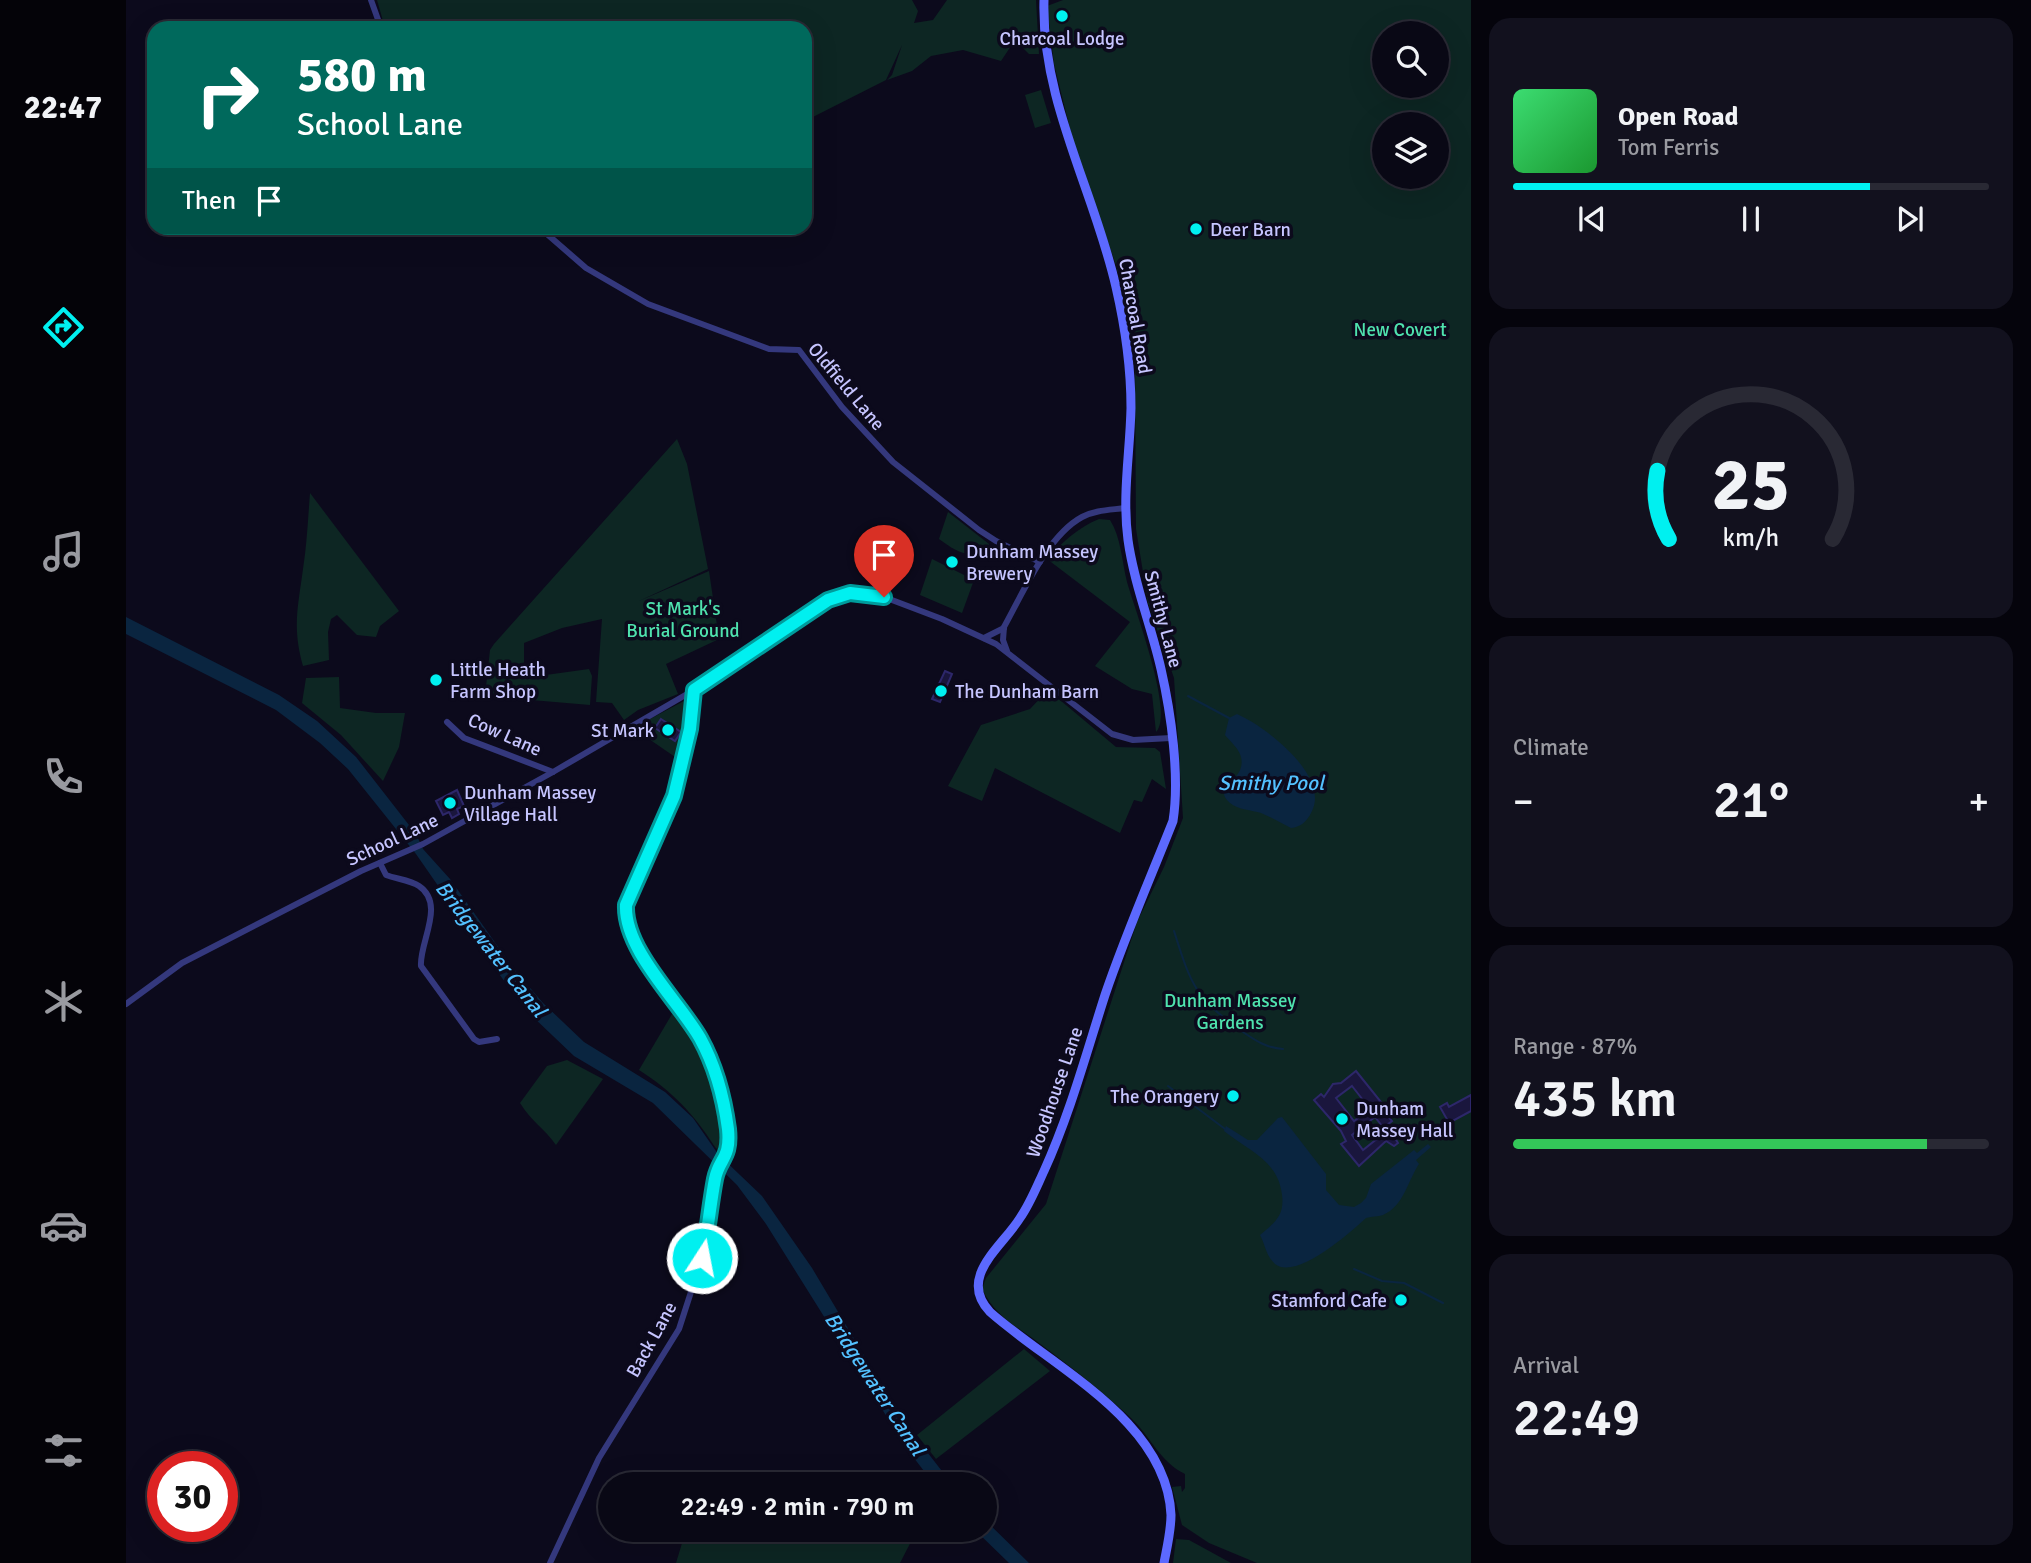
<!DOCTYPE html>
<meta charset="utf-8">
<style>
body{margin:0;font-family:Signika,sans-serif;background:#12111e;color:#f1f3f6;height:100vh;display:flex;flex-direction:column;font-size:26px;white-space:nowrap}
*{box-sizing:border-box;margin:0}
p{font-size:23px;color:#999aa0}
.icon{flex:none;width:38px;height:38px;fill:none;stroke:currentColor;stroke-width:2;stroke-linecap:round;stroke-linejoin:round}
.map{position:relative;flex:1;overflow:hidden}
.side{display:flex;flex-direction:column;gap:18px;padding:18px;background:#05040c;width:560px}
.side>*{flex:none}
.guide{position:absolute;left:21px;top:21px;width:665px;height:214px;border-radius:21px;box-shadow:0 7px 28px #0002,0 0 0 2px #292934;background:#00695c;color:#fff;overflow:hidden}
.tools{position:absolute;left:1246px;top:21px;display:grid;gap:14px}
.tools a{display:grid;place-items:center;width:77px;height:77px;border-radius:50%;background:#090815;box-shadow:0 7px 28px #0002,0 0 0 2px #292934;font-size:35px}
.speed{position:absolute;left:21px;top:1451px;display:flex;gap:14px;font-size:35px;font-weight:700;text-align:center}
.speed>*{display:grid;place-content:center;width:91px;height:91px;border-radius:50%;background:#090815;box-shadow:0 7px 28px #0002,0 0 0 2px #292934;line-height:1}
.speed .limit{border:10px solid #d22;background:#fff;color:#111}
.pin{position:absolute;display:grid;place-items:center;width:60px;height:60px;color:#fff;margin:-72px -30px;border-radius:50% 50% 50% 0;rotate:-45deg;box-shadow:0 0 7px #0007}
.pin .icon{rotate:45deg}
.me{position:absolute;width:77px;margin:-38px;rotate:11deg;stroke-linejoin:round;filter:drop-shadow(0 0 5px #0008)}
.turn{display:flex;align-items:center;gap:24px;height:147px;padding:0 35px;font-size:32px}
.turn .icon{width:91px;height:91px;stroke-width:2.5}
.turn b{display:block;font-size:49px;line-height:60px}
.then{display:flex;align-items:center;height:66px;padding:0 35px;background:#0003;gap:14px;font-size:26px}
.big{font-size:52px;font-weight:600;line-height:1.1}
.side .widget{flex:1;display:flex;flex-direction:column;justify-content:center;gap:10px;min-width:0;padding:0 24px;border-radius:21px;background:#12111e}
.side .dial{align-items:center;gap:0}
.dial svg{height:182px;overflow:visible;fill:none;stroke:#292934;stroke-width:7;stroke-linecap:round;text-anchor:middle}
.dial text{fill:#f1f3f6;stroke:none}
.song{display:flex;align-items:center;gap:21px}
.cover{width:84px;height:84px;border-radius:10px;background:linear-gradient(135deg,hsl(140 70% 55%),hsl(130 70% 35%))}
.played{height:7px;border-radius:4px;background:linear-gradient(90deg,#00f0f0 75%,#292934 75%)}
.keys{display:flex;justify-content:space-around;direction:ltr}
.heat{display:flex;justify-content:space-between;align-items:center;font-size:38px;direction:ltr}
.charge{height:10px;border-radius:5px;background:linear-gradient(90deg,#34c759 87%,#292934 0)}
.trip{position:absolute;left:472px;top:1472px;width:399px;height:70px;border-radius:35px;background:#090815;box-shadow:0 7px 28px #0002,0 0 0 2px #292934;font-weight:600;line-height:70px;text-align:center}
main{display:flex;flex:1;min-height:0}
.menu{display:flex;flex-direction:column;width:126px;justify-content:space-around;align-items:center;background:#040308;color:#999aa0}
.menu .icon{width:49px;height:49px}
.menu .active{color:#00f0f0}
.menu b{font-size:32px;color:#f1f3f6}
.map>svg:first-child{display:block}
</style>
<main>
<nav class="menu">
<b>22:47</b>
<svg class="icon active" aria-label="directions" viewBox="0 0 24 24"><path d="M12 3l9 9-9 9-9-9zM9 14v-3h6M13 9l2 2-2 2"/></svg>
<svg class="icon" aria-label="music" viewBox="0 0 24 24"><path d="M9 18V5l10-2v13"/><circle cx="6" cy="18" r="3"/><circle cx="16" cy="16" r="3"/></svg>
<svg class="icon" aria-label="phone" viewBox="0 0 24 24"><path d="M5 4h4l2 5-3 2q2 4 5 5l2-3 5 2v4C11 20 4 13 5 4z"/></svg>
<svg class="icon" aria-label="climate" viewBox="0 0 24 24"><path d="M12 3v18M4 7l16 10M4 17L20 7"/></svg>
<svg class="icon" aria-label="car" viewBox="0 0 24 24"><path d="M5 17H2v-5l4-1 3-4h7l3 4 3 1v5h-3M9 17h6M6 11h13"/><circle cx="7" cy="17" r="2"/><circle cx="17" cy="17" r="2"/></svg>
<svg class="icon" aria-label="filters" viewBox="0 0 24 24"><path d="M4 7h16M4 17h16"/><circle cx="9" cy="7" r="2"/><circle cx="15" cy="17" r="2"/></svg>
</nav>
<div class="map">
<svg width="1345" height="1563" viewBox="0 0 1345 1563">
<rect width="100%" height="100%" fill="#0c0a1c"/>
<g fill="#0d2623" fill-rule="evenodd">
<polygon points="251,0 786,0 792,11 788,23 807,20 821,0 910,0 913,54 903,54 889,40 875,61 837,50 805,56 786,71 761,80 766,75 776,45 760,80 679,121 679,28 259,28"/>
<path d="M937 0H1345V1563H1131L1083 1543 1056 1525 1046 1487 1055 1486 1056 1492 1059 1488V1474C1034 1462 1025 1437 1005 1418 976 1391 944 1366 913 1343 890 1326 870 1317 856 1289L860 1278 920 1204 1011 922 1038 867 1057 818 1048 678 1022 603 1010 529 1009 368 1001 312 990 265 949 149 928 64 921 6ZM1258 33H1311V86H1258ZM1258 124H1311V177H1258Z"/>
<polygon points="915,90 925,123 909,128 899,95"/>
<polygon points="551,439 561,464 582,569 513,601 583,571 593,639 540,664 552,694 512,710 498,720 486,703 470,702 476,619 436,628 398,643 398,678 463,669 466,676 464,705 359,696 364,650 368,644"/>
<path d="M184 493 273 611 254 626 250 637 231 635 211 615 205 619 202 632 203 660 177 666C166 627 172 607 177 569 181 544 182 518 184 493Z"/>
<path d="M822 512 863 544V549C844 561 828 550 813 539Z"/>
<path d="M973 519 984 520C995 537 996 562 1001 582 1008 607 1049 715 1030 732L1026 694 1006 689 969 666 1004 622 921 559C937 542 951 528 973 519Z"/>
<polygon points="806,559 848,580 836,613 794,595"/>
<polygon points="213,677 214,708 250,713 279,713 273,747 257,781 215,735 176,703 180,678"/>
<polygon points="922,690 990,747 1029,748 1034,752 1040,789 1026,779 1016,802 1008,800 994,833 869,768 856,801 822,786 855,725 904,709"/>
<path d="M558 701C568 717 557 741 552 759L507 728Z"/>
<path d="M549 1009C579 1049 602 1100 599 1150L593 1151 589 1147C568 1114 546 1091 513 1070Z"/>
<path d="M441 1060 477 1079 430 1145C418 1128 405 1121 394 1103L421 1066Z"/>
<polygon points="898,1349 924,1371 810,1459 791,1435"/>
<polygon points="560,1530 791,1530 774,1563 550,1563"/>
<polygon points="1050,1539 1063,1540 1105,1563 1047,1563"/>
</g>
<g fill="#0a2540">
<polygon points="0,617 153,695 191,721 230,757 290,834 297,849 324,879 388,969 417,1003 458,1042 539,1092 567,1118 592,1154 636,1196 686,1268 777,1421 826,1484 808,1484 781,1449 640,1224 611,1185 527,1103 448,1056 405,1015 376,978 290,854 222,769 194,743 150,710 0,634"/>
<path d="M1111 714C1139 726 1206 777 1185 813 1181 821 1175 827 1165 828 1155 823 1145 817 1135 813 1126 810 1112 810 1104 803 1084 786 1121 781 1115 757 1113 749 1105 742 1099 735L1103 718Z"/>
<path d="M1156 1117 1200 1174V1190L1213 1205 1228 1207 1235 1203 1240 1198 1245 1184 1288 1150 1291 1153 1302 1144 1305 1147 1290 1160 1293 1164C1282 1180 1278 1206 1257 1215 1252 1217 1246 1216 1240 1218 1225 1232 1170 1281 1149 1264 1140 1256 1139 1244 1134 1235 1152 1220 1160 1213 1155 1189 1149 1159 1120 1149 1098 1131L1100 1126 1122 1140H1131L1152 1118Z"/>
<polygon points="859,1520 903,1563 883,1563 849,1530 859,1530"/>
</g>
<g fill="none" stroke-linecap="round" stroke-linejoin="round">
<g stroke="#0a2540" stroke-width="2">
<polyline points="1062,696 1103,718"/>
<path d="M1048 931C1065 985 1069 998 1117 1032 1130 1041 1141 1048 1157 1049"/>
<polyline points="1042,1086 1099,1129"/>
<polyline points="1228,1269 1256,1281 1278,1283 1317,1303"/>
</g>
</g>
<g fill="#1a163d" stroke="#2d276a" stroke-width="2" fill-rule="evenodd">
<polygon points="819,671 826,674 814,702 806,699"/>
<polygon points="535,719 555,732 549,741 529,728"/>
<polygon points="331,790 338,806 331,809 333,814 326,818 323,812 317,815 310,801"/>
<path d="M1230 1071 1259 1107 1256 1109 1266 1121 1261 1125 1272 1143 1268 1146 1260 1141 1233 1166 1215 1144 1220 1141 1215 1131 1188 1100 1195 1094 1198 1097 1207 1084 1215 1083ZM1226 1086 1244 1109 1228 1121 1210 1098ZM1249 1117 1256 1126 1253 1128 1257 1134 1237 1150 1226 1135Z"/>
<polygon points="1345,1095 1345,1111 1323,1123 1314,1107 1321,1103 1323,1107"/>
</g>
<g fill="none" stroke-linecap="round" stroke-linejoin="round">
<g stroke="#34387d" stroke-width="6">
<polyline points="245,0 255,28"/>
<polyline points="414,228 460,268 522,304 643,349 673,350 716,407 767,462 853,530 870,541 914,562"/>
<polyline points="858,638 878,628"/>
<path d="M881 651 877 640 878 627C897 593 921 536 956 517 969 510 984 510 999 508"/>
<polyline points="321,722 338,738 427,772"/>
<path d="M254 863 260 875C270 879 284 880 293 886 320 904 293 943 295 966L348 1039 353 1042 371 1039"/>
<polyline points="0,1004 56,963 235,871 297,844 427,772 568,690 713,596 735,593 758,597 816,619 870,644 986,734 1007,740 1045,738"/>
<polyline points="424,1563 473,1458 553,1329 576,1258 589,1177 602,1151 600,1117 588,1070 580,1050 510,944 499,920 504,893 548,797 564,729 568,690"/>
</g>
<path stroke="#5c69ff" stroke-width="9" d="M918 0C915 101 968 190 990 287 999 326 1005 367 1005 408 1004 453 996 495 1002 540 1008 584 1025 625 1035 669 1045 713 1054 776 1047 821 1024 879 999 936 979 995 960 1054 944 1114 918 1171 911 1186 904 1204 894 1218 876 1247 831 1277 864 1312 926 1367 1041 1421 1045 1515 1045 1531 1041 1547 1038 1563"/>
</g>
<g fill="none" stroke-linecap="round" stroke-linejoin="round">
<g stroke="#009c9c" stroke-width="18">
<path id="route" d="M576 1258C582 1232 584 1205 589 1179 593 1158 605 1159 602 1129 598 1099 589 1065 574 1038 552 1000 498 950 500 905L548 796 564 729 568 690 702 600 724 593 758 597"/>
</g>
<use href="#route" stroke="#00f0f0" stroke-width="12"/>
</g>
<g fill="#00f0f0" stroke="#0c0a1c" stroke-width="2.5">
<circle cx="936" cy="16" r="7"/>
<circle cx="1070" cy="229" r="7"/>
<circle cx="826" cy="562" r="7"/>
<circle cx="310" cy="680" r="7"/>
<circle cx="815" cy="691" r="7"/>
<circle cx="542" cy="730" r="7"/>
<circle cx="324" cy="803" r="7"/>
<circle cx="1107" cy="1096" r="7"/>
<circle cx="1216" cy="1119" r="7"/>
<circle cx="1275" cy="1300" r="7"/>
</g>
<g text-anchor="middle" stroke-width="7" stroke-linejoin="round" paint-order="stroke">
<g font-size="19" fill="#c6c5ff" stroke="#0c0a1c" text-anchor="start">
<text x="936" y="45" text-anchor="middle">Charcoal Lodge</text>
<text x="1084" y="236">Deer Barn</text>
<text x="840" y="558">Dunham Massey<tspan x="840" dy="22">Brewery</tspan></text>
<text x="324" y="676">Little Heath<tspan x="324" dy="22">Farm Shop</tspan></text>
<text x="829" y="698">The Dunham Barn</text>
<text x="528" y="737" text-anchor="end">St Mark</text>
<text x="338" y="799">Dunham Massey<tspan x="338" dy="22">Village Hall</tspan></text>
<text x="1093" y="1103" text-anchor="end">The Orangery</text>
<text x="1230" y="1115">Dunham<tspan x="1230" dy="22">Massey Hall</tspan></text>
<text x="1261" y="1307" text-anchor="end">Stamford Cafe</text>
</g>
<g font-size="19" fill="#c6c5ff" stroke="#0c0a1c">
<text transform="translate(1010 316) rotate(80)" y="7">Charcoal Road</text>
<text transform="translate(721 386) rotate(50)" y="7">Oldfield Lane</text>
<text transform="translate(1038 619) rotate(75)" y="7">Smithy Lane</text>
<text transform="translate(379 734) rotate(24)" y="7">Cow Lane</text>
<text transform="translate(266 839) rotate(-25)" y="7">School Lane</text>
<text transform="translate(928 1092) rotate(-71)" y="7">Woodhouse Lane</text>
<text transform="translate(525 1339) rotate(-61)" y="7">Back Lane</text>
</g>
<g font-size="19" fill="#4fe2ae" stroke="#0c0a1c">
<text x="1274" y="336">New Covert</text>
<text x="557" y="615">St Mark's<tspan x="557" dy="22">Burial Ground</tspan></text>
<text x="1104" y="1007">Dunham Massey<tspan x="1104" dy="22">Gardens</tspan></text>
</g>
<g font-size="21" font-style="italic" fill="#53c1ff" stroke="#0c0a1c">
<text x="1145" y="790">Smithy Pool</text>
<text transform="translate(365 949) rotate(52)" y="7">Bridgewater Canal</text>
<text transform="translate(749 1384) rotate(57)" y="7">Bridgewater Canal</text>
</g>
</g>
</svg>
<div class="tools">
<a><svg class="icon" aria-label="search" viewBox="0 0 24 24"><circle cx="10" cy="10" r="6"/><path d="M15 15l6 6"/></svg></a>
<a><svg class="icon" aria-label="layers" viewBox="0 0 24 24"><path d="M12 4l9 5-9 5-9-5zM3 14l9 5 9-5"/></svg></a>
</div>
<div class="speed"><div class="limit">30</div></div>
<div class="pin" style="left:758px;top:597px;background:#d93025"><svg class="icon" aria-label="arrive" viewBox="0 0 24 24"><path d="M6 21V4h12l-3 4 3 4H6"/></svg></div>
<svg class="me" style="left:576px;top:1258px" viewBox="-20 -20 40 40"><circle r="17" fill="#00f0f0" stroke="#fff" stroke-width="3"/><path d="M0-11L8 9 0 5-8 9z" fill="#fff"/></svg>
<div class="trip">22:49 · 2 min · 790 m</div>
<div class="guide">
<div class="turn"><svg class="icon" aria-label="right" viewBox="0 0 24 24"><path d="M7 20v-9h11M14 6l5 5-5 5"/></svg><div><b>580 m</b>School Lane</div></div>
<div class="then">Then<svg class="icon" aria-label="arrive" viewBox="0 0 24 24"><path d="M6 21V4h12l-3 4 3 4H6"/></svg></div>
</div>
</div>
<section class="side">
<div class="widget">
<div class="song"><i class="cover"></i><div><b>Open Road</b><p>Tom Ferris</p></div></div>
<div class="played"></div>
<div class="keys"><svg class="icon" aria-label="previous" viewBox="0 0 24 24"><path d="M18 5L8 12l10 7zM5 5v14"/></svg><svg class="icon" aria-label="pause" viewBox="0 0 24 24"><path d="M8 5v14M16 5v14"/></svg><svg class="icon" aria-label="next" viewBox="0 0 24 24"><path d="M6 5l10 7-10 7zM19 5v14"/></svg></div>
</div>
<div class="widget dial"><svg viewBox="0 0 100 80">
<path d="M14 69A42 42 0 1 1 86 69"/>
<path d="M14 69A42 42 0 0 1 9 39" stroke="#00f0f0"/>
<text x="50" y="56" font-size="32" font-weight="700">25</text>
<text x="50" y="72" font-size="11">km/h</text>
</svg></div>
<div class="widget"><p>Climate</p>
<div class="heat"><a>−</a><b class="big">21°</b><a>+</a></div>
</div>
<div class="widget"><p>Range · 87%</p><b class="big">435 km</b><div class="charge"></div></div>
<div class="widget"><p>Arrival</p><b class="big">22:49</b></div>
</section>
</main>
